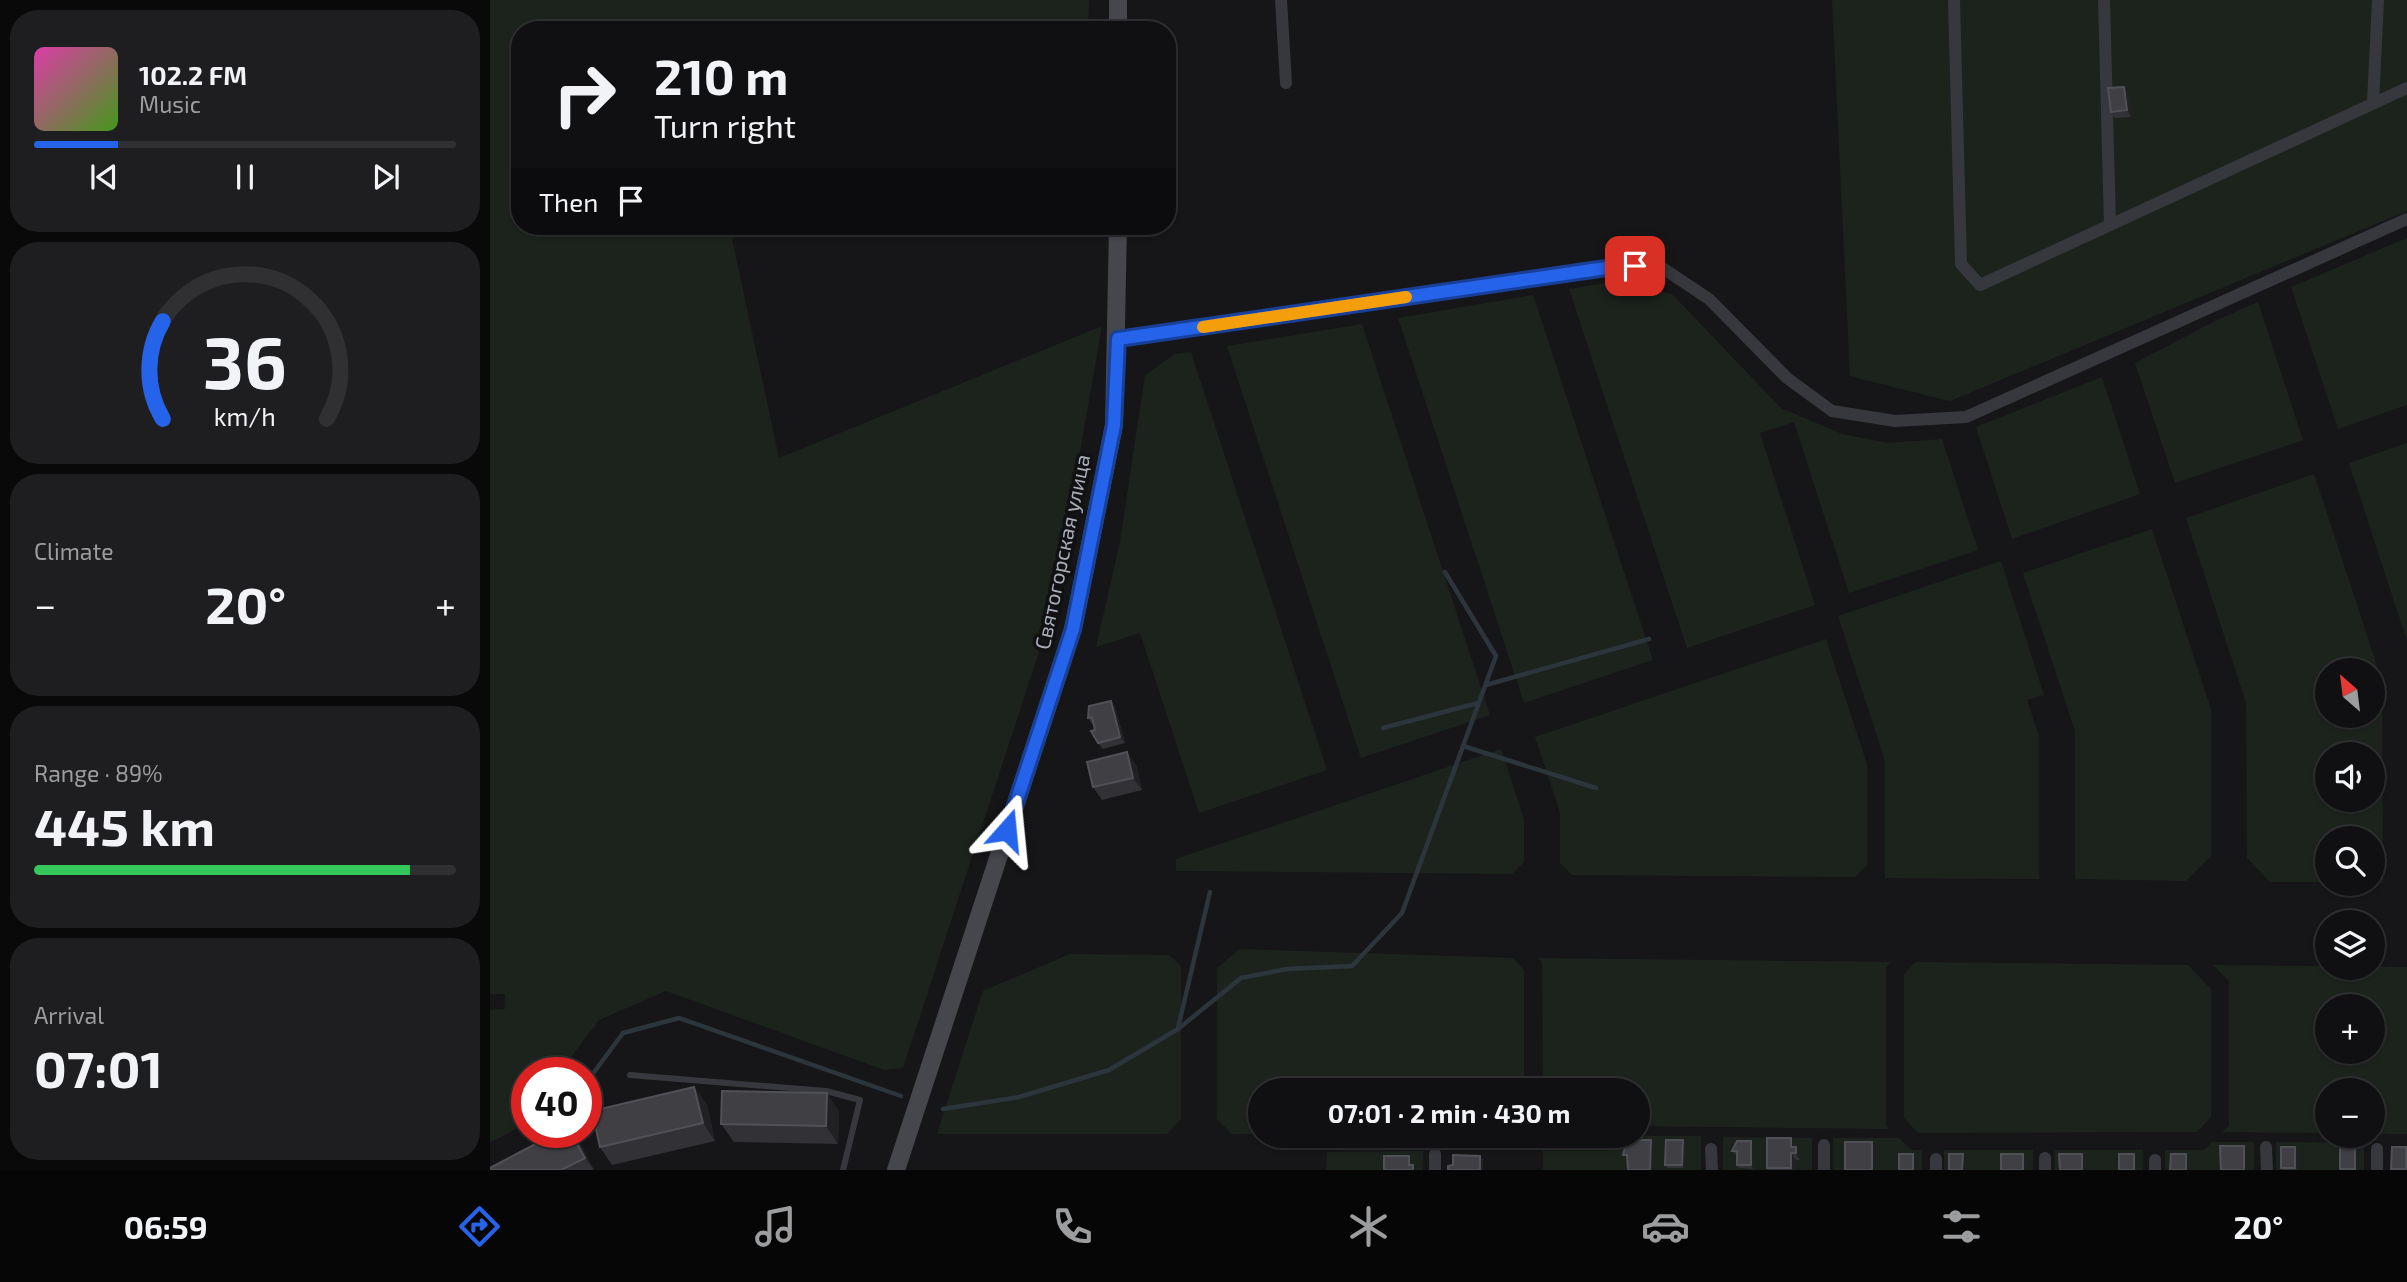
<!DOCTYPE html>
<meta charset="utf-8">
<style>
body{margin:0;font-family:"Exo 2",sans-serif;background:#1e1e20;color:#f1f3f6;height:100vh;display:flex;flex-direction:column;font-size:26px;white-space:nowrap}
*{box-sizing:border-box;margin:0}
p{font-size:23px;color:#9c9d9f}
.icon{flex:none;width:38px;height:38px;fill:none;stroke:currentColor;stroke-width:2;stroke-linecap:round;stroke-linejoin:round}
.map{position:relative;flex:1;overflow:hidden}
.side{display:flex;flex-direction:column;gap:10px;padding:10px;background:#09090a;width:490px}
.side>*{flex:none}
.hud{position:absolute;left:21px;top:21px;width:665px;height:214px;border-radius:28px;box-shadow:0 2px 5px #0004,0 0 0 2px #303032;background:#101012;color:#f1f3f6;overflow:hidden}
.needle{width:46px;rotate:332deg}
.tools{position:absolute;left:1825px;top:658px;display:grid;gap:14px}
.tools a{display:grid;place-items:center;width:70px;height:70px;border-radius:50%;background:#101012;box-shadow:0 2px 5px #0004,0 0 0 2px #303032;font-size:35px}
.speed{position:absolute;left:21px;top:1057px;display:flex;gap:14px;font-size:35px;font-weight:700;text-align:center}
.speed>*{display:grid;place-content:center;width:91px;height:91px;border-radius:50%;background:#101012;box-shadow:0 2px 5px #0004,0 0 0 2px #303032;line-height:1}
.speed .limit{border:10px solid #d22;background:#fff;color:#111}
.pin{position:absolute;display:grid;place-items:center;width:60px;height:60px;color:#fff;margin:-30px;border-radius:14px;box-shadow:0 4px 10px #0006}
.me{position:absolute;width:77px;margin:-38px;rotate:18deg;stroke-linejoin:round;filter:drop-shadow(0 0 5px #0008)}
.turn{display:flex;align-items:center;gap:24px;height:147px;padding:0 28px;font-size:32px}
.turn .icon{width:91px;height:91px;stroke-width:2.5}
.turn b{display:block;font-size:49px;line-height:60px}
.then{display:flex;align-items:center;height:66px;padding:0 28px;background:#0003;gap:14px;font-size:26px}
.big{font-size:52px;font-weight:700;line-height:1.1}
.side .widget{flex:1;display:flex;flex-direction:column;justify-content:center;gap:10px;min-width:0;padding:0 24px;border-radius:28px;background:#1e1e20}
.side .dial{align-items:center;gap:0}
.dial svg{height:182px;overflow:visible;fill:none;stroke:#303032;stroke-width:7;stroke-linecap:round;text-anchor:middle}
.dial text{fill:#f1f3f6;stroke:none}
.song{display:flex;align-items:center;gap:21px}
.cover{width:84px;height:84px;border-radius:10px;background:linear-gradient(135deg,hsl(320 70% 55%),hsl(100 70% 35%))}
.played{height:7px;border-radius:4px;background:linear-gradient(90deg,#2563eb 20%,#303032 20%)}
.keys{display:flex;justify-content:space-around;direction:ltr}
.heat{display:flex;justify-content:space-between;align-items:center;font-size:38px;direction:ltr}
.charge{height:10px;border-radius:5px;background:linear-gradient(90deg,#34c759 89%,#303032 0)}
.trip{position:absolute;left:758px;top:1078px;width:402px;height:70px;border-radius:35px;background:#101012;box-shadow:0 2px 5px #0004,0 0 0 2px #303032;font-weight:700;line-height:70px;text-align:center}
.tab-bar{display:flex;height:112px;justify-content:space-around;align-items:center;background:#060607;color:#9c9d9f}
.tab-bar .icon{width:49px;height:49px}
.tab-bar .active{color:#2563eb}
.tab-bar b{font-size:32px;color:#f1f3f6}
main{display:flex;flex:1;min-height:0}
.map>svg:first-child{display:block}
</style>
<main>
<section class="side">
<div class="widget">
<div class="song"><i class="cover"></i><div><b>102.2 FM</b><p>Music</p></div></div>
<div class="played"></div>
<div class="keys"><svg class="icon" aria-label="previous" viewBox="0 0 24 24"><path d="M18 5L8 12l10 7zM5 5v14"/></svg><svg class="icon" aria-label="pause" viewBox="0 0 24 24"><path d="M8 5v14M16 5v14"/></svg><svg class="icon" aria-label="next" viewBox="0 0 24 24"><path d="M6 5l10 7-10 7zM19 5v14"/></svg></div>
</div>
<div class="widget dial"><svg viewBox="0 0 100 80">
<path d="M14 69A42 42 0 1 1 86 69"/>
<path d="M14 69A42 42 0 0 1 14 26" stroke="#2563eb"/>
<text x="50" y="56" font-size="32" font-weight="700">36</text>
<text x="50" y="72" font-size="11">km/h</text>
</svg></div>
<div class="widget"><p>Climate</p>
<div class="heat"><a>−</a><b class="big">20°</b><a>+</a></div>
</div>
<div class="widget"><p>Range · 89%</p><b class="big">445 km</b><div class="charge"></div></div>
<div class="widget"><p>Arrival</p><b class="big">07:01</b></div>
</section>
<div class="map">
<svg width="1917" height="1170" viewBox="0 0 1917 1170">
<rect width="100%" height="100%" fill="#161618"/>
<g fill="#1c231d" fill-rule="evenodd">
<path d="M0 0H599L598 30H30V226H264L242 239 289 458 612 326 562 612 413 1068 394 1070 176 991 109 1020 69 1073H37C37 1116 43 1124 0 1142V1010L15 1009V994H0Z"/>
<polygon points="1342,0 1917,0 1917,211 1460,401 1360,376"/>
<polygon points="1917,238 1917,405 1848,429 1801,287"/>
<polygon points="1128,281 1182,294 1291,408 1352,434 1398,443 1452,439 1488,550 1359,593 1304,422 1270,433 1325,605 1197,648 1079,289"/>
<polygon points="1043,295 1163,660 1034,703 908,318"/>
<polygon points="1768,302 1813,440 1685,483 1645,363 1725,321"/>
<polygon points="872,324 1000,715 871,758 737,346"/>
<polygon points="701,352 837,770 709,813 650,633 606,647 630,542 655,375 685,354"/>
<polygon points="1612,377 1650,494 1522,539 1486,427"/>
<polygon points="1917,443 1917,641 1859,463"/>
<path d="M1824 474 1892 681 1893 883H1883V838H1838L1837 882H1780L1757 858 1756 703 1696 518ZM1838 670H1883V716H1838ZM1838 754H1883V800H1838Z"/>
<polygon points="1662,529 1721,709 1721,856 1696,881 1585,879 1585,731 1533,573"/>
<polygon points="1511,561 1554,695 1537,700 1549,736 1549,879 1395,878 1395,761 1348,616"/>
<polygon points="1336,639 1377,764 1377,865 1365,877 1082,875 1070,863 1070,813 1045,737"/>
<polygon points="1011,749 1034,819 1034,862 1022,874 686,871 686,859"/>
<polygon points="750,949 1023,958 1034,970 1034,1090 770,1090 770,1134 742,1134 727,1119 727,968"/>
<polygon points="580,954 679,955 691,966 691,1119 677,1134 447,1134 493,991"/>
<polygon points="1048,958 1401,962 1396,967 1396,1125 1399,1129 1148,1126 1148,1090 1053,1090 1052,962"/>
<polygon points="1426,962 1698,965 1721,989 1721,1117 1707,1132 1428,1133 1414,1118 1414,974"/>
<path d="M1723 965 1917 967V1134H1883V1090H1838L1837 1133 1732 1132 1739 1125V981ZM1838 1006H1883V1052H1838Z"/>
<rect x="1053" y="1136" width="158" height="34"/>
<polygon points="1233,1137 1322,1138 1322,1170 1233,1170"/>
<polygon points="1343,1138 1409,1138 1421,1150 1432,1150 1432,1170 1343,1170"/>
<polygon points="1722,1142 1764,1142 1764,1170 1675,1170 1675,1150 1714,1150"/>
<polygon points="1786,1142 1874,1143 1874,1170 1786,1170"/>
<rect x="1454" y="1150" width="89" height="20"/>
<polygon points="1565,1150 1653,1150 1653,1170 1564,1170"/>
<polygon points="933,1151 933,1170 836,1170 837,1152"/>
</g>
<g fill="none" stroke-linecap="round" stroke-linejoin="round">
<g stroke="#2c353c" stroke-width="4.5">
<polyline points="996,685 1159,639"/>
<polyline points="893,728 988,703"/>
<polyline points="973,746 1106,788"/>
<polyline points="688,1028 720,892"/>
<polyline points="96,1083 133,1033 189,1018 411,1096"/>
<polyline points="453,1109 529,1097 619,1070 688,1029 751,978 797,969 862,966 912,913 1006,656 955,572"/>
<polyline points="51,1143 59,1132"/>
</g>
<polyline stroke="#37383d" stroke-width="6" points="140,1075 336,1091 370,1100 353,1170"/>
<g stroke="#37383d" stroke-width="12">
<polyline points="791,0 796,83"/>
<polyline points="1464,0 1471,264 1490,285 1917,88"/>
<polyline points="1614,0 1620,225"/>
<polyline points="1883,103 1888,0"/>
<polyline points="628,339 1123,266 1168,265 1219,299 1297,378 1342,411 1405,421 1476,417 1917,219"/>
<polyline points="1776,1147 1777,1170"/>
<polyline points="1221,1149 1222,1170"/>
<polyline points="945,1170 945,1154"/>
<polyline points="1334,1170 1334,1145"/>
<polyline points="1446,1170 1446,1159"/>
<polyline points="1555,1170 1555,1158"/>
<polyline points="1665,1170 1665,1160"/>
<polyline points="1887,1170 1887,1149"/>
</g>
<g stroke="#45474d" stroke-width="18">
<polyline points="628,30 628,0"/>
<polyline points="406,1170 583,629 624,425 628,226"/>
</g>
</g>
<g fill="#323236">
<polygon points="1639,93 1641,117 1625,118 1621,112"/>
<polygon points="621,701 625,707 635,743 613,749 608,743 603,724 602,724 598,718"/>
<polygon points="646,765 652,790 612,800 603,787"/>
<polygon points="204,1087 217,1105 225,1141 122,1165 110,1147"/>
<polygon points="349,1111 348,1144 244,1142 231,1124"/>
<polygon points="1261,1141 1263,1144 1263,1169 1249,1168 1247,1165 1247,1154 1245,1154 1242,1151"/>
<polygon points="1195,1144 1194,1168 1178,1168 1175,1165"/>
<polygon points="1306,1144 1306,1147 1310,1153 1310,1160 1306,1160 1306,1170 1278,1170 1277,1168"/>
<polygon points="91,1145 104,1170 0,1170"/>
<polygon points="1805,1147 1808,1150 1808,1170 1792,1170 1791,1168"/>
</g>
<g fill="#212124">
<polygon points="1634,87 1639,93 1641,117 1637,110"/>
<polygon points="621,701 625,707 635,743 630,737"/>
<polygon points="637,752 646,765 652,790 643,778"/>
<polygon points="204,1087 217,1105 225,1141 213,1123"/>
<polygon points="337,1093 349,1111 348,1144 336,1126"/>
<polygon points="81,1132 91,1145 104,1170 95,1158"/>
<polygon points="1301,1138 1310,1153 1310,1160 1301,1147"/>
<polygon points="1161,1140 1163,1143 1163,1170 1160,1170"/>
<polygon points="1193,1140 1195,1144 1194,1168 1192,1165"/>
<polygon points="1261,1141 1263,1144 1263,1169 1261,1165"/>
<polygon points="1382,1142 1385,1146 1384,1170 1382,1170"/>
<polygon points="1754,1146 1756,1149 1756,1170 1754,1170"/>
<polygon points="1805,1147 1808,1150 1808,1170 1805,1168"/>
<polygon points="1865,1147 1867,1150 1867,1170 1865,1169"/>
<polygon points="1301,1153 1306,1160 1306,1170 1303,1170 1301,1168"/>
<polygon points="1423,1154 1425,1158 1425,1170 1423,1170"/>
<polygon points="1473,1154 1475,1157 1475,1170 1472,1170"/>
<polygon points="1533,1154 1536,1157 1536,1170 1533,1170"/>
<polygon points="1592,1154 1594,1157 1594,1170 1592,1170"/>
<polygon points="1644,1154 1646,1157 1646,1170 1644,1170"/>
<polygon points="1696,1154 1698,1157 1698,1170 1696,1170"/>
<polygon points="990,1156 993,1159 993,1170 990,1170"/>
</g>
<g fill="#3f3f44" stroke="#4f5156" stroke-width="2">
<polygon points="1634,87 1637,110 1621,112 1618,88"/>
<polygon points="621,701 630,737 608,743 601,731 605,730 602,717 598,718 599,706"/>
<polygon points="637,752 643,778 603,787 597,762"/>
<polygon points="204,1087 213,1123 110,1147 102,1111"/>
<polygon points="232,1091 337,1093 336,1126 231,1124"/>
<polygon points="68,1132 81,1132 95,1158 71,1170 0,1170 0,1168"/>
<polygon points="1277,1138 1301,1138 1301,1147 1306,1147 1306,1153 1301,1153 1301,1168 1277,1168"/>
<polygon points="1137,1140 1161,1140 1160,1170 1138,1170 1137,1155 1133,1155"/>
<polygon points="1176,1140 1193,1140 1192,1165 1175,1165"/>
<polygon points="1247,1141 1261,1141 1261,1165 1247,1165 1247,1151 1242,1151"/>
<rect x="1355" y="1142" width="27" height="28"/>
<polygon points="1730,1146 1754,1146 1754,1170 1731,1170"/>
<rect x="1791" y="1147" width="14" height="21"/>
<rect x="1850" y="1147" width="15" height="22"/>
<polygon points="1902,1147 1916,1147 1916,1169 1901,1169"/>
<rect x="1409" y="1154" width="14" height="16"/>
<polygon points="1459,1154 1473,1154 1472,1170 1459,1170"/>
<rect x="1511" y="1154" width="22" height="16"/>
<polygon points="1569,1154 1592,1154 1592,1170 1570,1170"/>
<rect x="1629" y="1154" width="15" height="16"/>
<polygon points="1681,1154 1696,1154 1696,1170 1680,1170"/>
<polygon points="963,1155 990,1156 990,1170 958,1170 958,1166 963,1165"/>
<polygon points="894,1156 919,1156 919,1165 923,1165 923,1170 894,1170"/>
</g>
<g fill="none" stroke-linecap="round" stroke-linejoin="round">
<g stroke="#184099" stroke-width="18">
<polyline id="route" points="517,830 583,629 624,425 628,339 1123,267 1145,266"/>
</g>
<use href="#route" stroke="#2563eb" stroke-width="12"/>
<polyline stroke="#f59e0b" stroke-width="12" points="713,327 916,297"/>
</g>
<g text-anchor="middle" stroke-width="7" stroke-linejoin="round" paint-order="stroke">
<g font-size="21" fill="#a8adb8" stroke="#111113">
<text transform="translate(573 552) rotate(-78)" y="7">Святогорская улица</text>
</g>
</g>
</svg>
<div class="tools">
<a><svg class="needle" viewBox="-14 -14 28 28"><path d="M0-13l5 13h-10z" fill="#e53935"/><path d="M0 13l5-13h-10z" fill="#9c9d9f"/></svg></a>
<a><svg class="icon" aria-label="sound" viewBox="0 0 24 24"><path d="M4 9h4l5-4v14l-5-4H4zM17 9q2 3 0 6"/></svg></a>
<a><svg class="icon" aria-label="search" viewBox="0 0 24 24"><circle cx="10" cy="10" r="6"/><path d="M15 15l6 6"/></svg></a>
<a><svg class="icon" aria-label="layers" viewBox="0 0 24 24"><path d="M12 4l9 5-9 5-9-5zM3 14l9 5 9-5"/></svg></a>
<a>+</a>
<a>−</a>
</div>
<div class="speed"><div class="limit">40</div></div>
<div class="pin" style="left:1145px;top:266px;background:#d93025"><svg class="icon" aria-label="arrive" viewBox="0 0 24 24"><path d="M6 21V4h12l-3 4 3 4H6"/></svg></div>
<svg class="me" style="left:517px;top:830px" viewBox="-20 -20 40 40"><path d="M0-17L14 15 0 8-14 15z" fill="#2563eb" stroke="#fff" stroke-width="4"/></svg>
<div class="trip">07:01 · 2 min · 430 m</div>
<div class="hud">
<div class="turn"><svg class="icon" aria-label="right" viewBox="0 0 24 24"><path d="M7 20v-9h11M14 6l5 5-5 5"/></svg><div><b>210 m</b>Turn right</div></div>
<div class="then">Then<svg class="icon" aria-label="arrive" viewBox="0 0 24 24"><path d="M6 21V4h12l-3 4 3 4H6"/></svg></div>
</div>
</div>
</main>
<nav class="tab-bar">
<b>06:59</b>
<svg class="icon active" aria-label="directions" viewBox="0 0 24 24"><path d="M12 3l9 9-9 9-9-9zM9 14v-3h6M13 9l2 2-2 2"/></svg>
<svg class="icon" aria-label="music" viewBox="0 0 24 24"><path d="M9 18V5l10-2v13"/><circle cx="6" cy="18" r="3"/><circle cx="16" cy="16" r="3"/></svg>
<svg class="icon" aria-label="phone" viewBox="0 0 24 24"><path d="M5 4h4l2 5-3 2q2 4 5 5l2-3 5 2v4C11 20 4 13 5 4z"/></svg>
<svg class="icon" aria-label="climate" viewBox="0 0 24 24"><path d="M12 3v18M4 7l16 10M4 17L20 7"/></svg>
<svg class="icon" aria-label="car" viewBox="0 0 24 24"><path d="M5 17H2v-5l4-1 3-4h7l3 4 3 1v5h-3M9 17h6M6 11h13"/><circle cx="7" cy="17" r="2"/><circle cx="17" cy="17" r="2"/></svg>
<svg class="icon" aria-label="filters" viewBox="0 0 24 24"><path d="M4 7h16M4 17h16"/><circle cx="9" cy="7" r="2"/><circle cx="15" cy="17" r="2"/></svg>
<b>20°</b>
</nav>
